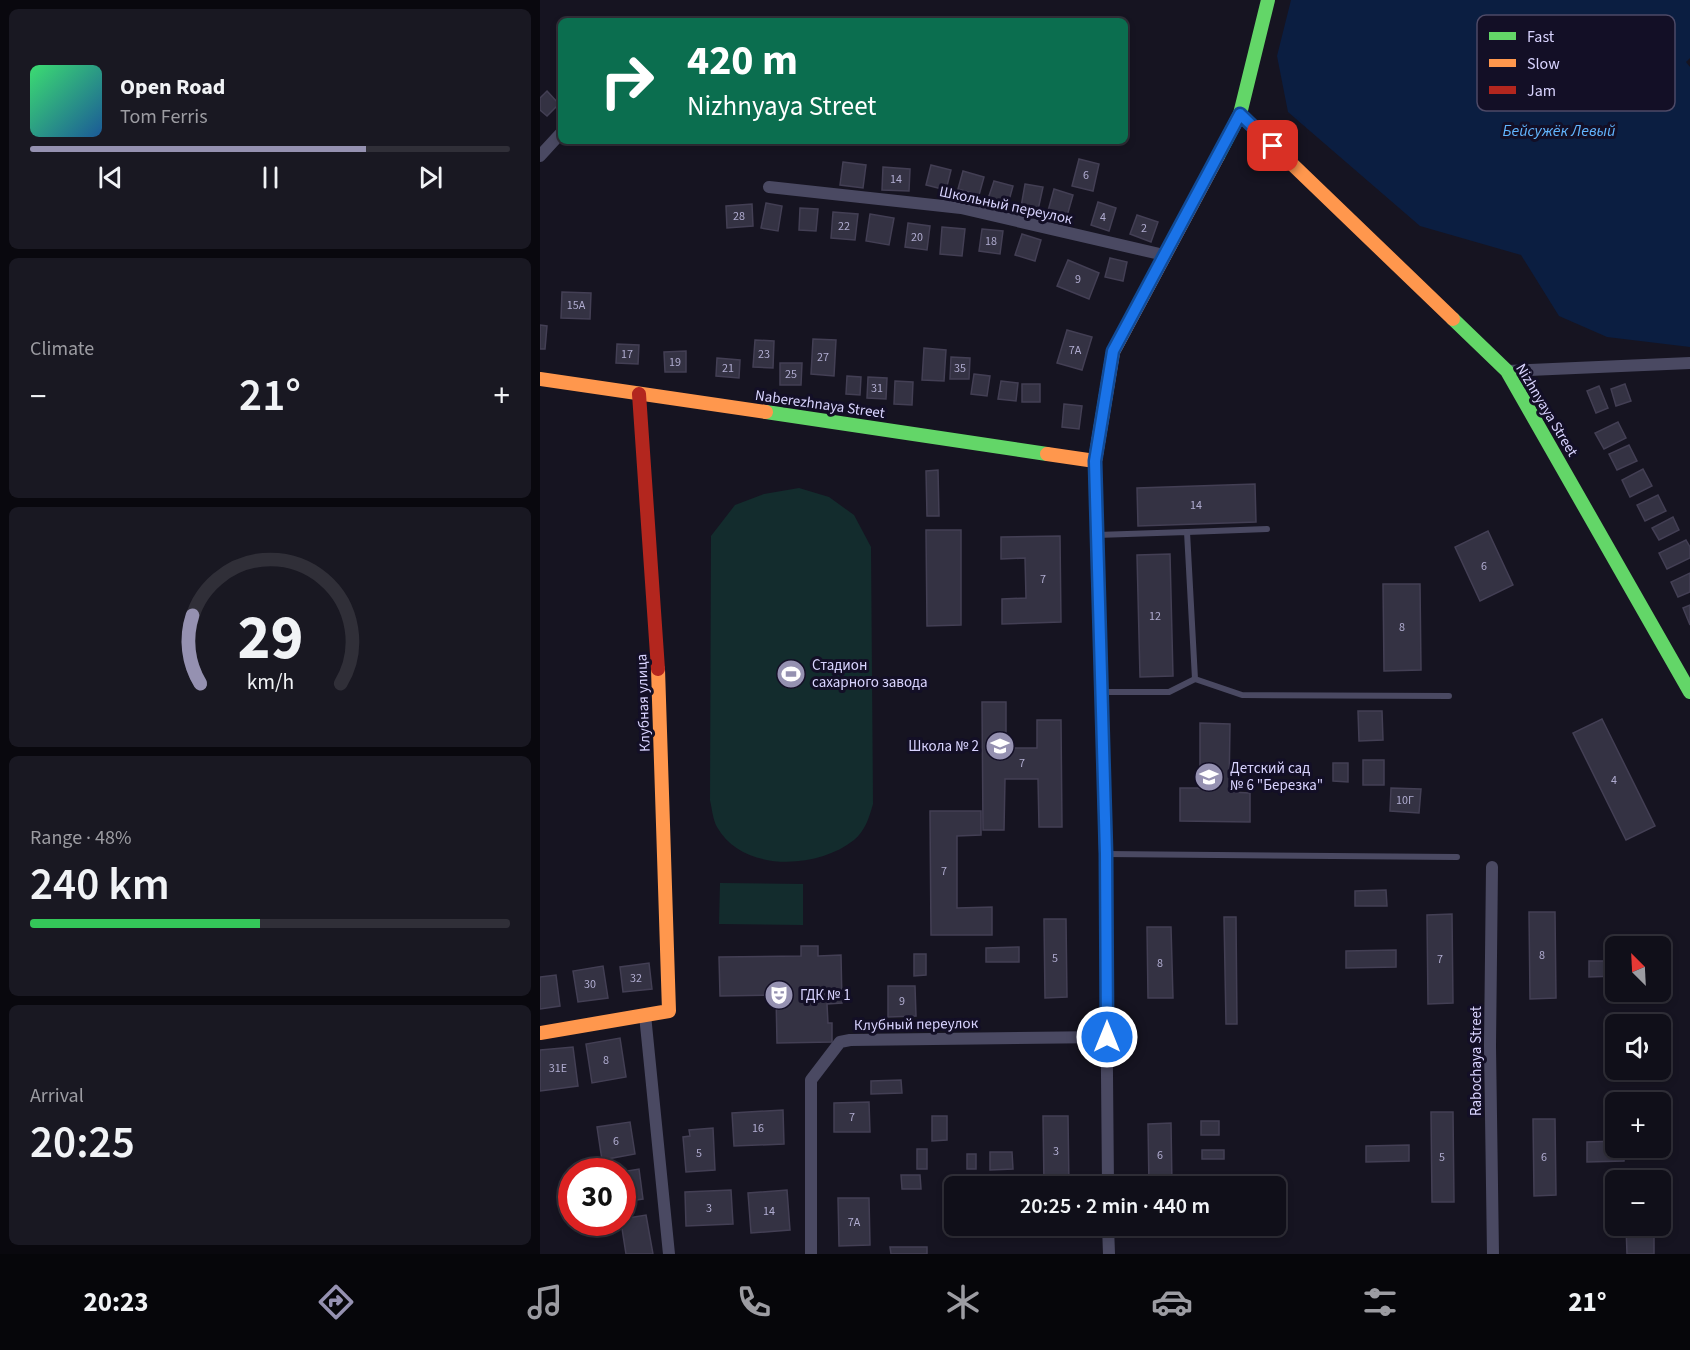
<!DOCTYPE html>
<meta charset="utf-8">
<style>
body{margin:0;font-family:"Source Sans 3",sans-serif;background:#191822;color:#f1f3f6;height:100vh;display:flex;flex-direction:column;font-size:22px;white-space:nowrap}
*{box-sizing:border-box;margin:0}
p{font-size:20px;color:#9c9ca2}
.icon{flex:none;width:33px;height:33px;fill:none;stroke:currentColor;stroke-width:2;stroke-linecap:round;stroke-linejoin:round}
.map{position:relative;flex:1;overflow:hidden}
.details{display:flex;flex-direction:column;gap:9px;padding:9px;background:#09080e;width:540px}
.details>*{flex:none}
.top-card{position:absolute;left:18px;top:18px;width:570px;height:126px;border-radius:9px;box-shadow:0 3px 9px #0003,0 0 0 2px #302f38;background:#0b6e4f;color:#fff;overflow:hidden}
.needle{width:39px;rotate:336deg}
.controls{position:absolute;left:1065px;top:936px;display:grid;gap:12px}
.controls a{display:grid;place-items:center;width:66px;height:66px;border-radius:9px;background:#100f19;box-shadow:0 3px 9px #0003,0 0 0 2px #302f38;font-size:30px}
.speed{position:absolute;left:18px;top:1158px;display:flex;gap:12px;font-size:30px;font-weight:700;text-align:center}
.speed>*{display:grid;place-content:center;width:78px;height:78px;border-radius:50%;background:#100f19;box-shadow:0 3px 9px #0003,0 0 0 2px #302f38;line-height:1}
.speed .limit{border:9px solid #d22;background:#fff;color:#111}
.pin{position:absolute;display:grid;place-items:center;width:51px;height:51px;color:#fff;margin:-26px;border-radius:12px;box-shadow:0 3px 9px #0006}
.me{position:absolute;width:66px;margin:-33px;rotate:0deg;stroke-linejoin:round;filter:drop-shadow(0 0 4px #0008)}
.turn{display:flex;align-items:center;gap:21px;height:126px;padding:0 30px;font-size:27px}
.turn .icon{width:78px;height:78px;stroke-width:2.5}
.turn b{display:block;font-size:42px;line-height:51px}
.big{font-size:45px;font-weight:600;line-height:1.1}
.details .tile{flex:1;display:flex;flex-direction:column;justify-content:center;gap:9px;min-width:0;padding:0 21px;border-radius:9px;background:#191822}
.details .dial{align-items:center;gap:0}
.dial svg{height:156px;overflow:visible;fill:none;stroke:#302f38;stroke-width:7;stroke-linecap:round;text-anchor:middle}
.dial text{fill:#f1f3f6;stroke:none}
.song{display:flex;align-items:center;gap:18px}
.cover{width:72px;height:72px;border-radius:9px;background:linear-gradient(135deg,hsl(140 70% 55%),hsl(210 70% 35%))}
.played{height:6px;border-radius:3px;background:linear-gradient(90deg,#9591b1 70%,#302f38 70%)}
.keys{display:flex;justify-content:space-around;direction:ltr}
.heat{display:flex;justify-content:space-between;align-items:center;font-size:33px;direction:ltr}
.charge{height:9px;border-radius:4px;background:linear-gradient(90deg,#34c759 48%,#302f38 0)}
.trip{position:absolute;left:404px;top:1176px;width:342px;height:60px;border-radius:9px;background:#100f19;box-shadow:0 3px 9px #0003,0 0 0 2px #302f38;font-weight:600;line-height:60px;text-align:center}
.tab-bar{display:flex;height:96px;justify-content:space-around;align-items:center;background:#06060a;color:#9c9ca2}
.tab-bar .icon{width:42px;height:42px}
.tab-bar .active{color:#9591b1}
.tab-bar b{font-size:27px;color:#f1f3f6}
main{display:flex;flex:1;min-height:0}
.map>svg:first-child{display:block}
</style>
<main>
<section class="details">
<div class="tile">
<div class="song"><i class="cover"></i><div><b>Open Road</b><p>Tom Ferris</p></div></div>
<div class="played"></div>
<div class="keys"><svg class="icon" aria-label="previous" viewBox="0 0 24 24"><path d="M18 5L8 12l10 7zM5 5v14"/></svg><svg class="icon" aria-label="pause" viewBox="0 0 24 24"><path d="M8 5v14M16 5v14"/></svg><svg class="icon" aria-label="next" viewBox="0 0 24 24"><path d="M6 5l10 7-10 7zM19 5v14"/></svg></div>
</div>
<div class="tile"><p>Climate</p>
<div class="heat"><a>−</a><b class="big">21°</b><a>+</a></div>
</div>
<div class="tile dial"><svg viewBox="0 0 100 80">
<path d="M14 69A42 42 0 1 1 86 69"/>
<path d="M14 69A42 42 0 0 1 10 34" stroke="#9591b1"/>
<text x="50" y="56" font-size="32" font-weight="700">29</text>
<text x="50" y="72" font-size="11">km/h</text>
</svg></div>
<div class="tile"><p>Range · 48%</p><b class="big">240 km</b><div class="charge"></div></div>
<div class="tile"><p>Arrival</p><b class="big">20:25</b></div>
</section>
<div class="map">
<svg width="1150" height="1254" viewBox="0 0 1150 1254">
<rect width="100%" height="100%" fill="#161421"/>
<g fill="#132c2d">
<path d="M259 488 289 497 314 515 331 547 333 804C329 818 325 831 314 840 278 869 203 873 177 827 173 820 172 809 170 800L171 536 195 505 224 494Z"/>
<polygon points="180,883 263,884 263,925 179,924"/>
</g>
<polygon fill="#0b1e41" points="751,0 1150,0 1150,58 1146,62 1150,67 1150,347 1067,337 1019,316 981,255 880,226 748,112 737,56"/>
<g fill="#343243" stroke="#433f54" stroke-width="1.5">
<polygon points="7,91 19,104 7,116 0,110 0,98"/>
<polygon points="539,159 559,164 553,191 532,186"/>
<polygon points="303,162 326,165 323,188 300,185"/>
<polygon points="391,165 411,170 406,190 386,185"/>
<polygon points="343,167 370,169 369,191 342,190"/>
<polygon points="423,171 444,177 439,195 418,189"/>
<polygon points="454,181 473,186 468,204 448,199"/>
<polygon points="485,184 503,187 498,210 481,207"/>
<polygon points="514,189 533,195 527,216 508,211"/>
<polygon points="558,202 576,208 569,231 551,225"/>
<polygon points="226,203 242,206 238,231 221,228"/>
<polygon points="212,204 213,226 187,228 186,206"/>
<polygon points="260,208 278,209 276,231 259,230"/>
<polygon points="293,212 318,214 315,240 291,238"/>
<polygon points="330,214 354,218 349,245 326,241"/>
<polygon points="597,215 618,222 611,242 590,234"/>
<polygon points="368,223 390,226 387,250 365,247"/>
<polygon points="402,227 425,229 422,256 400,254"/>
<polygon points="442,229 463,231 460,254 439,251"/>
<polygon points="482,234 501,240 495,261 475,255"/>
<polygon points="570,258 587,262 583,281 565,277"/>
<polygon points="528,260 559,273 549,299 517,286"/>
<polygon points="22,292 51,293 50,319 21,318"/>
<polygon points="0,325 7,326 5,349 0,349"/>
<polygon points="527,330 552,337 542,370 517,363"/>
<polygon points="273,339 296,340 294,376 271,374"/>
<polygon points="215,340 234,341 233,368 213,367"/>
<polygon points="77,344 99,345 98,364 76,363"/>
<polygon points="384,348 406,350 404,381 382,380"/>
<polygon points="146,351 146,372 125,372 124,352"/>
<polygon points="411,357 430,358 429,379 410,379"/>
<polygon points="177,358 200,360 199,378 176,376"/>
<polygon points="240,363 262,363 261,385 240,385"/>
<polygon points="434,374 450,376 447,396 431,394"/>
<polygon points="307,376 321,377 320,395 306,394"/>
<polygon points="328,377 347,378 346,399 327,398"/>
<polygon points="355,381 373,382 372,405 354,404"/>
<polygon points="461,381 478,383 476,401 458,399"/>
<rect x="482" y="384" width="18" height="18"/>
<polygon points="1085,384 1091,401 1076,406 1071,389"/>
<polygon points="1059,386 1068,408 1056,413 1047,391"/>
<polygon points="524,404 542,406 539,429 522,427"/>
<polygon points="1078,422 1086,438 1064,449 1055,433"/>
<polygon points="1089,445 1097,461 1077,470 1069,454"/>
<polygon points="1103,469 1112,486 1090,497 1082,480"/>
<polygon points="398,470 399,516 387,516 386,471"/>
<polygon points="715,484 716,522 598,526 597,488"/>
<polygon points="1118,495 1126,511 1105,521 1097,505"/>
<polygon points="1133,517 1139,530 1119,540 1112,528"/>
<polygon points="386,530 421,530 421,625 387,626"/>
<polygon points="948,531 973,585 940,601 915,547"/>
<polygon points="520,536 521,622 462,624 462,599 486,598 485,558 461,559 461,537"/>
<polygon points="1146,540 1150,547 1150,558 1127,569 1119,553"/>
<polygon points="630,554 633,676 600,677 597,555"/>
<polygon points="1150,573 1150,592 1138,597 1131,582"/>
<polygon points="843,584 880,584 881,670 844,671"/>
<polygon points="1150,605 1150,625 1143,608"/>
<polygon points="442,702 466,702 466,748 497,748 497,720 521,720 522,827 499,827 498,779 465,779 464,830 443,830"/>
<polygon points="818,711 842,711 843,740 819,741"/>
<polygon points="1062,719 1115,826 1086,840 1033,733"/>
<polygon points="660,723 690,724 689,792 710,793 710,822 640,821 640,788 660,788"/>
<rect x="823" y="760" width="21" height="25"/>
<polygon points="793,763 808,763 808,782 793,781"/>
<polygon points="851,788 881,789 879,813 850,811"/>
<polygon points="390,811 441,811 441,835 417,836 417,908 452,907 452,935 391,935"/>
<polygon points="846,890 847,906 815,906 815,891"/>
<polygon points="989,912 1015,912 1016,998 990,999"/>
<polygon points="912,914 913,1003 888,1004 887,915"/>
<polygon points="684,917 696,917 697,1024 686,1024"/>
<polygon points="504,919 526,919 527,997 505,998"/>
<polygon points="607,927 631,927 633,998 608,998"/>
<polygon points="261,946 278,946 278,956 301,955 302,1003 287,1004 288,1023 292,1023 292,1042 237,1043 236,995 180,996 179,957 261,956"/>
<polygon points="479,947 479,962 446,962 446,948"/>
<polygon points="856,950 856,967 806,968 806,951"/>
<polygon points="374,954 386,954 386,975 374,976"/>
<polygon points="1049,961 1076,961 1076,976 1049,977"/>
<polygon points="109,963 112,989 83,992 80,967"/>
<polygon points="63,966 68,998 38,1002 33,971"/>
<polygon points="16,975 20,1006 0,1009 0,977"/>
<polygon points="348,986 375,986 376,1016 348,1017"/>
<polygon points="80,1038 86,1077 52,1083 46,1044"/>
<polygon points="33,1047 38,1086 0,1091 0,1050"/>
<polygon points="361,1080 362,1093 331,1094 331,1081"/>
<polygon points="329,1102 330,1132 294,1132 294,1103"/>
<polygon points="243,1110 244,1144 194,1146 192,1113"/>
<polygon points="891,1112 913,1112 914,1202 892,1202"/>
<polygon points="392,1116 407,1116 407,1140 392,1141"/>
<polygon points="503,1116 528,1116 529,1186 504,1186"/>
<polygon points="993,1119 1015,1119 1016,1195 994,1196"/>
<rect x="661" y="1121" width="18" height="14"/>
<polygon points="90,1122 95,1154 62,1160 57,1127"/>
<polygon points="631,1123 632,1186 609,1186 608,1124"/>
<polygon points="173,1128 175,1170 146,1172 143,1137 150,1136 149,1130"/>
<polygon points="1076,1141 1076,1148 1084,1148 1084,1161 1047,1162 1047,1142"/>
<polygon points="869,1145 869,1161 826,1162 826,1146"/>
<rect x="377" y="1149" width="10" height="20"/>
<rect x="662" y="1150" width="22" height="9"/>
<polygon points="450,1152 472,1152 473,1169 450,1170"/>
<rect x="427" y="1154" width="9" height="15"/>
<polygon points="99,1169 103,1199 82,1202 82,1172"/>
<polygon points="361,1175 380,1175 381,1189 362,1189"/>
<polygon points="191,1190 193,1224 146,1226 145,1192"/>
<polygon points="247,1190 250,1230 211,1233 208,1193"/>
<polygon points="298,1198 329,1198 330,1245 299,1246"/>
<polygon points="106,1215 113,1254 86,1254 81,1222 82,1219"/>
<polygon points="1086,1226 1114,1226 1114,1254 1087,1254"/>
<polygon points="350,1247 387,1247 387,1254 351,1254"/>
</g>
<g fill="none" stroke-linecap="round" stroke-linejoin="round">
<g stroke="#4a4962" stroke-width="6">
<polyline points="647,532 727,529"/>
<polyline points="557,535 647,532 655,679 702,695 909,696"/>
<polyline points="561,692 629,692 655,679"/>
<polyline points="565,854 917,857"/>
</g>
<g stroke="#4a4962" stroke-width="12">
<polyline points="0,156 21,133"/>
<polyline points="229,187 421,208 624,255"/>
<polyline points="967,371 1150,363"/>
<polyline points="555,461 565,854 568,1186"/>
<polyline points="952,867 950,1046 953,1254"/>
<polyline points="105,1015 129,1254"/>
<polyline points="568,1226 569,1254"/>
<polyline points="271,1254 271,1080 300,1042 310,1040 567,1037"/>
</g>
<g stroke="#63d668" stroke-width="14">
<polyline points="678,156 700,114 728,0"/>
<polyline points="913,319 967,371 1150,692"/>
<polyline points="226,412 507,454"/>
</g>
<g stroke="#ff974d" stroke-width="14">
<polyline points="700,114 913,319"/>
<polyline points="0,379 226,412"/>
<polyline points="507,454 555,461 573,352 678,156"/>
<polyline points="0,1033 129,1011 118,669"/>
</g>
<polyline stroke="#b3261e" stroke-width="14" points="99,394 118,669"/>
</g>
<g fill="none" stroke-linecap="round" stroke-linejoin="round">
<g stroke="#114b97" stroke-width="15">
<polyline id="route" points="567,1037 566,854 555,461 573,351 700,114 733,146"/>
</g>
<use href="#route" stroke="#1a73e8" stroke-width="10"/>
</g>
<defs>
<g id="stadium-disc" transform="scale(1.5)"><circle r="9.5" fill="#9591b1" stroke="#130f26"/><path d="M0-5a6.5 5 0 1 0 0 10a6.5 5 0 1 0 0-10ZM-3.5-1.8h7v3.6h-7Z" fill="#fff"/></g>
<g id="school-disc" transform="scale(1.5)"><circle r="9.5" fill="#9591b1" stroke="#130f26"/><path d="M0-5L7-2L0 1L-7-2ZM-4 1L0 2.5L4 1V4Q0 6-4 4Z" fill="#fff"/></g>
<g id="theatre-disc" transform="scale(1.5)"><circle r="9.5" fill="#9591b1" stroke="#130f26"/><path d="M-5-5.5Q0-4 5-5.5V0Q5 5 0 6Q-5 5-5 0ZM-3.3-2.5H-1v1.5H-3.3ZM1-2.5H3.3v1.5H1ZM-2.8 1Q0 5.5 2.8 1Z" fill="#fff"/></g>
</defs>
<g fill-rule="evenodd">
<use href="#stadium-disc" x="251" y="674"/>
<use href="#school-disc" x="460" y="746"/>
<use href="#school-disc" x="669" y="777"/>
<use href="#theatre-disc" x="239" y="995"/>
</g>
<g text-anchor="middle" stroke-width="6" stroke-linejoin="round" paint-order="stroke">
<g font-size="12" fill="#b0acd0">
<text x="546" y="179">6</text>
<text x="356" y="183">14</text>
<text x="199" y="220">28</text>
<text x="563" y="221">4</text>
<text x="304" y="230">22</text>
<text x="604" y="232">2</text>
<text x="377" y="241">20</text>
<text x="451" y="245">18</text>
<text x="538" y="283">9</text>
<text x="36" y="309">15А</text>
<text x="535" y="354">7А</text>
<text x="87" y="358">17</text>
<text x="224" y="358">23</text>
<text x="283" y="361">27</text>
<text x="135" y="366">19</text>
<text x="188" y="372">21</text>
<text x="420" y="372">35</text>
<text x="251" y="378">25</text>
<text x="337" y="392">31</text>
<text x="656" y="509">14</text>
<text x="944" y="570">6</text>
<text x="503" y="583">7</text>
<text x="615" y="620">12</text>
<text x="862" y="631">8</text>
<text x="482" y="767">7</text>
<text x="1074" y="784">4</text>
<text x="865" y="804">10Г</text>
<text x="404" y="875">7</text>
<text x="1002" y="959">8</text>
<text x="515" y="962">5</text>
<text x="900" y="963">7</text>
<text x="620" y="967">8</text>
<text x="96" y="982">32</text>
<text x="50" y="988">30</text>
<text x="362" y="1005">9</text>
<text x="66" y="1064">8</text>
<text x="18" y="1072">31Е</text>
<text x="312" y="1121">7</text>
<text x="218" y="1132">16</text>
<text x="76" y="1145">6</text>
<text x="516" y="1155">3</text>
<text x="159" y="1157">5</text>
<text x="620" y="1159">6</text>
<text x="902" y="1161">5</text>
<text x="1004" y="1161">6</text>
<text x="169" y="1212">3</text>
<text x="229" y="1215">14</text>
<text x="314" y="1226">7А</text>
</g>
<g font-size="15" fill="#d9d4ff" stroke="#130f26">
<text transform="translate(466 205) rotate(12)" y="5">Школьный переулок</text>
<text transform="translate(280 404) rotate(8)" y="5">Naberezhnaya Street</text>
<text transform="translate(1007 410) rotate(59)" y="5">Nizhnyaya Street</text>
<text transform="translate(103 703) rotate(-92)" y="5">Клубная улица</text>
<text transform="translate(376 1024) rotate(-1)" y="5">Клубный переулок</text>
<text transform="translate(936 1061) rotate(-90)" y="5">Rabochaya Street</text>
</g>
<g font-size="15" fill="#d9d4ff" stroke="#130f26" text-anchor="start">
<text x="272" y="670">Стадион<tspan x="272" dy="17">сахарного завода</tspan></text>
<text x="439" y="751" text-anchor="end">Школа № 2</text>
<text x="690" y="773">Детский сад<tspan x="690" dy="17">№ 6 "Березка"</tspan></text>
<text x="260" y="1000">ГДК № 1</text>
</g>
<g font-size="16" font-style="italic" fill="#62b6ff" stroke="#130f26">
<text x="1019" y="136">Бейсужёк Левый</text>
</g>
</g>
<rect x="937" y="15" width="198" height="96" rx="9" fill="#130f26" stroke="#4e4a67" stroke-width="1.5"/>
<rect x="949" y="32" width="27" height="8" fill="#63d668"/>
<rect x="949" y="59" width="27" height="8" fill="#ff974d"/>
<rect x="949" y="86" width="27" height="8" fill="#b3261e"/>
<g font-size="16" fill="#d9d4ff">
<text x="987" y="42">Fast</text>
<text x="987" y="69">Slow</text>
<text x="987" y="96">Jam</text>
</g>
</svg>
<div class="controls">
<a><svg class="needle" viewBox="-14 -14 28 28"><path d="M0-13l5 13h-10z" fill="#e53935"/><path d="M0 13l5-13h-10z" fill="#9c9ca2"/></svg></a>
<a><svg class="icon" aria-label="sound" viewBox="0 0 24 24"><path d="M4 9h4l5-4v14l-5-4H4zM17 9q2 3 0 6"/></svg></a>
<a>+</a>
<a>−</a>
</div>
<div class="speed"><div class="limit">30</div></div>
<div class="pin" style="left:733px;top:146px;background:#d93025"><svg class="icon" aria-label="arrive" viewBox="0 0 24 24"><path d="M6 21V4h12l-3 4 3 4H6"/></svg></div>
<svg class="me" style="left:567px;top:1037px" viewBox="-20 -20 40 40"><circle r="17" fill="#1a73e8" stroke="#fff" stroke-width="3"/><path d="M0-11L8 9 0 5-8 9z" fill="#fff"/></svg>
<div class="trip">20:25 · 2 min · 440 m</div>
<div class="top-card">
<div class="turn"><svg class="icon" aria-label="right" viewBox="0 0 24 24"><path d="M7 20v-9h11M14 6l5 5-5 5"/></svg><div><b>420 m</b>Nizhnyaya Street</div></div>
</div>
</div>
</main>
<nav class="tab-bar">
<b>20:23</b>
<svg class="icon active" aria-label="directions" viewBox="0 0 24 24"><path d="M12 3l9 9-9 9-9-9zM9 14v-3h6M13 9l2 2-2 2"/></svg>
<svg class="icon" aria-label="music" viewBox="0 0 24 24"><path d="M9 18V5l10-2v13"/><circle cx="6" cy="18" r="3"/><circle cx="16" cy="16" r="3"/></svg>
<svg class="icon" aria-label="phone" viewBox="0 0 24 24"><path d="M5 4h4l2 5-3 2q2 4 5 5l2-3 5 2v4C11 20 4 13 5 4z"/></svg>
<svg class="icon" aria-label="climate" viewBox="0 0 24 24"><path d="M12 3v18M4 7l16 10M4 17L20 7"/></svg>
<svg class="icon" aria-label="car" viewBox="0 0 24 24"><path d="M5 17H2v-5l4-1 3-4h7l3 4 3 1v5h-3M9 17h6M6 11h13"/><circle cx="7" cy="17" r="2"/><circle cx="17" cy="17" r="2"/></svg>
<svg class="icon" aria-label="filters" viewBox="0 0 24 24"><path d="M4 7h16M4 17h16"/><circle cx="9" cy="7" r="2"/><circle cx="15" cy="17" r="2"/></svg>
<b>21°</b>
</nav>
